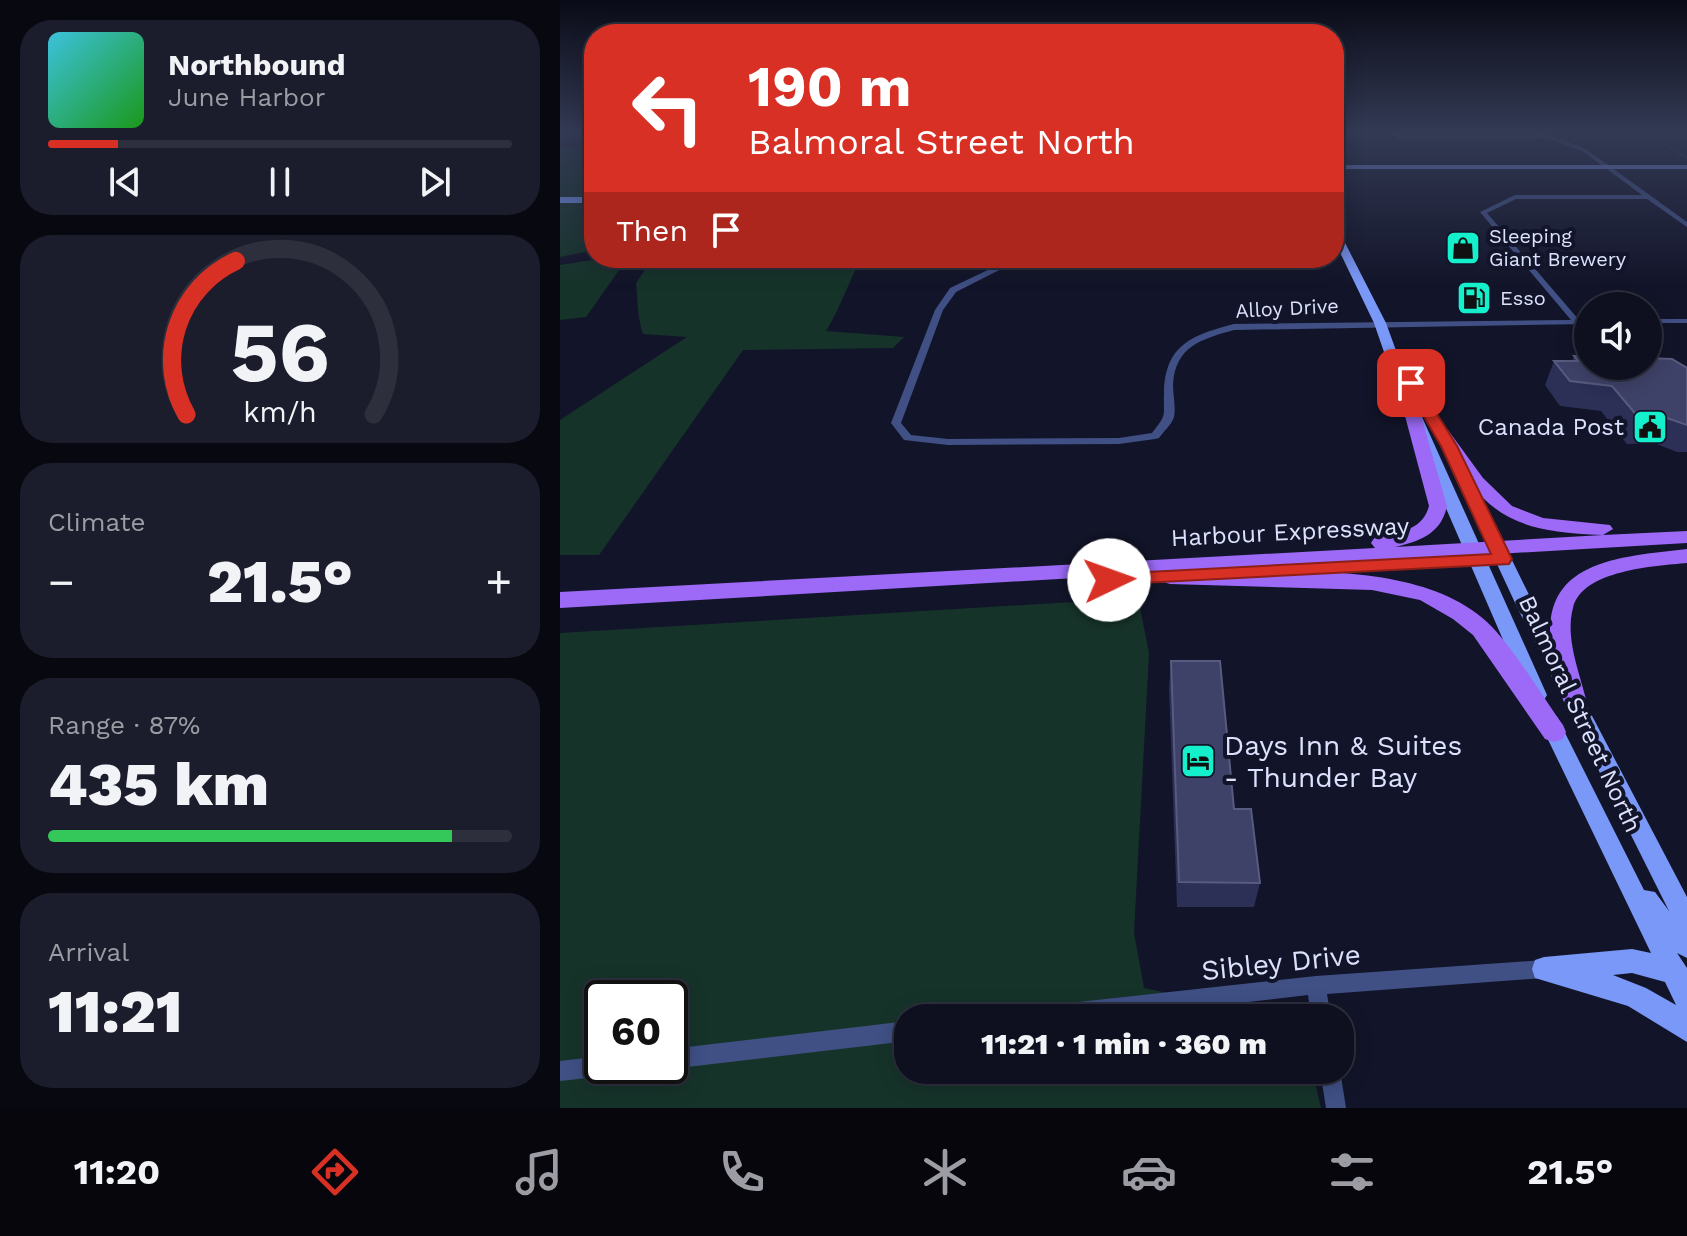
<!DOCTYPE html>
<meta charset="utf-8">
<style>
body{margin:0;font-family:"Work Sans",sans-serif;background:#1c1d2c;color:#f1f3f6;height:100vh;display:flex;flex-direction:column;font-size:30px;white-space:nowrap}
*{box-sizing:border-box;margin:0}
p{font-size:26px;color:#9b9ca4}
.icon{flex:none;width:44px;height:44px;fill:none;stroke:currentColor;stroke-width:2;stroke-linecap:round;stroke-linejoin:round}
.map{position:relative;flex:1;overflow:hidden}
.details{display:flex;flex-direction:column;gap:20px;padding:20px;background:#080811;width:560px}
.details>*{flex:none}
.guide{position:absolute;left:24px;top:24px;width:760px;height:244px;border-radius:32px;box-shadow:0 4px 20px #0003,0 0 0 2px #2e2f3d;background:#d93025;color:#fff;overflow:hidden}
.tools{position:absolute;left:1014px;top:292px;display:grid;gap:16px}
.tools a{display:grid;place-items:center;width:88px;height:88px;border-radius:50%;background:#0e0f1f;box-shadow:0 4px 20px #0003,0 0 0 2px #2e2f3d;font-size:40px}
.speed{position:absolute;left:24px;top:980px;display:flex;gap:16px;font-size:40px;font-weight:700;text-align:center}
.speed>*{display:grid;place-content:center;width:104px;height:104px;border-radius:50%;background:#0e0f1f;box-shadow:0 4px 20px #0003,0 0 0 2px #2e2f3d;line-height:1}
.speed .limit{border:4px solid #111;border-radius:12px;background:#fff;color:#111}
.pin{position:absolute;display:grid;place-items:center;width:68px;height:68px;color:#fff;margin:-34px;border-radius:16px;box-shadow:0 4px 12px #0006}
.me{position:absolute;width:88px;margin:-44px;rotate:87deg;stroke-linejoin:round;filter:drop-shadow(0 0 6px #0008)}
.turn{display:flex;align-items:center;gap:28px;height:168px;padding:0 32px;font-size:36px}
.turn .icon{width:104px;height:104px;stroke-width:2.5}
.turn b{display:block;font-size:56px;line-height:68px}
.then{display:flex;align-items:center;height:76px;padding:0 32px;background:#0003;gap:16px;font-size:30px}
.big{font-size:60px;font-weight:800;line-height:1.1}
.details .card{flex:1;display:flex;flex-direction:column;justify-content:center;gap:12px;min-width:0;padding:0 28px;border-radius:32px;background:#1c1d2c}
.details .dial{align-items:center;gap:0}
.dial svg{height:208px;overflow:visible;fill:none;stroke:#2e2f3d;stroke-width:7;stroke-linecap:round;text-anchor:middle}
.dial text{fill:#f1f3f6;stroke:none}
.song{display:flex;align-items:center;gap:24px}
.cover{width:96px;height:96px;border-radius:12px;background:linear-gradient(135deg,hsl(190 70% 55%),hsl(120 70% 35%))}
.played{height:8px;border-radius:4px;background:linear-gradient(90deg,#d93025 15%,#2e2f3d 15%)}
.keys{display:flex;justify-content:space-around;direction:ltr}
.heat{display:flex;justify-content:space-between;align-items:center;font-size:44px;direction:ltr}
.charge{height:12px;border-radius:6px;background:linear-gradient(90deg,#34c759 87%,#2e2f3d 0)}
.trip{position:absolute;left:334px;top:1004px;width:460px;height:80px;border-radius:32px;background:#0e0f1f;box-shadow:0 4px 20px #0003,0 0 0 2px #2e2f3d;font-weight:800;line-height:80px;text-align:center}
.dock{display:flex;height:128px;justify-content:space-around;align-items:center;background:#06060c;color:#9b9ca4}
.dock .icon{width:56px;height:56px}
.dock .on{color:#d93025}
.dock b{font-size:36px;color:#f1f3f6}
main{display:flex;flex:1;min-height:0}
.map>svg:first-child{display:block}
</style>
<main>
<section class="details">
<div class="card">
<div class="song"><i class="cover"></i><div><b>Northbound</b><p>June Harbor</p></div></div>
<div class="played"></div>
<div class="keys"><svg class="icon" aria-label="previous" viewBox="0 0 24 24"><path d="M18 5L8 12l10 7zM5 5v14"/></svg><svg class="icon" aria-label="pause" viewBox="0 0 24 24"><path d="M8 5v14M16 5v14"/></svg><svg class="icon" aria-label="next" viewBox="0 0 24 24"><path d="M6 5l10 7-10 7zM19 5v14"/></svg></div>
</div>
<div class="card dial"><svg viewBox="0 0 100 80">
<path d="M14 69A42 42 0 1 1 86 69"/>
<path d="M14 69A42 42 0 0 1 33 10" stroke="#d93025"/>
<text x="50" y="56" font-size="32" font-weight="700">56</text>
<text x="50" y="72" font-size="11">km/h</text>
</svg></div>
<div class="card"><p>Climate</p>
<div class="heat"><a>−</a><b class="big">21.5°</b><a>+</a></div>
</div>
<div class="card"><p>Range · 87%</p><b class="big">435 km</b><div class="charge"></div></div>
<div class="card"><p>Arrival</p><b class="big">11:21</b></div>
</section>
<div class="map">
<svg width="1127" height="1108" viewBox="0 0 1127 1108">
<rect width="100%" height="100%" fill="#121429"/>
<g fill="#16332a" fill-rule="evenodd">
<polygon points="34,144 34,197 0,197 0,148 27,148"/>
<polygon points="0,202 34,202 34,250 0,257"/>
<polygon points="45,258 67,259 26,317 0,320 0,265"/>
<path d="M93 258H126L125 261 136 258H301C289 282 280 308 266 331L344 337 333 348 183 350 39 555H0V420L127 337 83 334C77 316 78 301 76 283Z"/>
<path d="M578 598 589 653 574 933 584 988 729 1018H348V1070H752L761 1108H0V633ZM42 998H110V1066H42Z"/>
</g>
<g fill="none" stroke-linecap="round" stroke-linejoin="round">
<polyline stroke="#0e3146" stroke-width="2" points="1083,131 1127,158"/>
<g fill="#405085" fill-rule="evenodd">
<path d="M830 131H835L838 135H981L971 131H978L1026 149 1127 222V227L1087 199H956L927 213 1019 320H1028V324L674 330C642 339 615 346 613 385 613 395 616 408 614 417 612 424 603 432 599 438L595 439 559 444 388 445 344 440 331 423 375 310 390 288 453 258H463L396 292 383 310 341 423 351 435 388 439 559 438 592 433C608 413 603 417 604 393 605 344 633 335 674 324L1011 320 920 212 955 195H1082L1022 151 986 138 837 139Z"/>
<rect x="1088" y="319" width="39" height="4"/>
<polygon points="984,960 991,962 993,969 991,976 984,978 767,994 771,1018 751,1018 748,995 549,1018 454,1018 457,1011 464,1008 756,976"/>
<polygon points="348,1021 348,1041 110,1069 103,1066 110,1066 110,1049"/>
<polygon points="42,1056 42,1066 56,1066 53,1073 46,1076 0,1081 0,1061"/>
<polygon points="760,1070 780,1070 786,1108 766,1108"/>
</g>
<g fill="#7a98f7" fill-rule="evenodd">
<rect x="774" y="165" width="353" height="4"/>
<rect x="0" y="197" width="34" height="6"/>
<path d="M774 228 779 231 826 323 846 378H853L896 446 975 607 1127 897V958L1117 953 1127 968V1042L1068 1006 975 978 972 969 975 960 984 957 1072 949 1091 953 980 723 983 717 990 715 997 717 1084 890 1095 892 1109 911 957 607 882 446 853 397 987 695 984 700 977 703 970 700 967 695 846 416 814 323 774 240ZM1072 973 1105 982 1116 1005 1086 988 1053 975Z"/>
</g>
<g fill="#9c6af6" fill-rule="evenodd">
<path d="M853 411 861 416 887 506C881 534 860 541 835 547L1043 535C943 531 928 513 874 434L882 429 888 430 923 478 952 506 983 518 1050 525 1053 529 1043 535 1127 531V543L644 571C730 573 859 560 927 622 951 644 982 696 1003 725L1006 732 1003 739 994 742 985 739 913 635 893 619 860 600 812 590 610 584 603 582 600 577 602 573 0 608V592L815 548 811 543 814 538C837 532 862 532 869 506L845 416Z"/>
<path d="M1127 549V563C1095 566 1022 570 1013 608 1005 637 1019 671 1026 699L1022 706 1014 709 1006 706C997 690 995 669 992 651 977 560 1059 557 1127 549Z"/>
</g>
</g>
<g fill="#2c2f56">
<polygon points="1014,356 1127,368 1127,452 1117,452 1094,443 1067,444 1041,411 1000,406 985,385 994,361 1012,361"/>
<polygon points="611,661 674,809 700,883 694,907 617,907 609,688"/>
</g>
<g fill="#3f4268" stroke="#585b7f" stroke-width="2">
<polygon points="1014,356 1028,357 1028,366 1088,366 1088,358 1112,359 1127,368 1127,425 1107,418 1079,418 1052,386 1010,381 994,361 1018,361"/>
<polygon points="611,661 660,661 674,809 691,809 700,883 619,882"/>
</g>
<linearGradient id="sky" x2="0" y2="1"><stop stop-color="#0a0b17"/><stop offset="0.46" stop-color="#333a54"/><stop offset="1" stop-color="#333a54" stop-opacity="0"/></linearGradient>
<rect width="1127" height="286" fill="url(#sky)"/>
<polygon fill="#d93025" stroke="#8d1f18" stroke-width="2" points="846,380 856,380 897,446 952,559 949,564 543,585 543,576 549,574 931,554 881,446 844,383"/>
<defs>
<g id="shop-square" transform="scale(1.8)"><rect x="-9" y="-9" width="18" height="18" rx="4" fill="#15f0cc" stroke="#121429"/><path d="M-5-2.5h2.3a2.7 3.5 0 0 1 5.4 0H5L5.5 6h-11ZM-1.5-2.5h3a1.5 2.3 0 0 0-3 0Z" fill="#111"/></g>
<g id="fuel-square" transform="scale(1.8)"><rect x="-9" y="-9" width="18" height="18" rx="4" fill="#15f0cc" stroke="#121429"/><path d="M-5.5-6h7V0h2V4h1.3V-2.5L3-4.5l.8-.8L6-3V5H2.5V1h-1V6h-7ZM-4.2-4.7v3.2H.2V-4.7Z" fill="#111"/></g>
<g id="civic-square" transform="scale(1.8)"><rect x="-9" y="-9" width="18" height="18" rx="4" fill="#15f0cc" stroke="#121429"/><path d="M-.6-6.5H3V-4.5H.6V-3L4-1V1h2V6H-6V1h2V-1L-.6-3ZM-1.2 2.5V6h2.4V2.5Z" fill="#111"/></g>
<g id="hotel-square" transform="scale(1.8)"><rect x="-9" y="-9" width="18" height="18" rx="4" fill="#15f0cc" stroke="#121429"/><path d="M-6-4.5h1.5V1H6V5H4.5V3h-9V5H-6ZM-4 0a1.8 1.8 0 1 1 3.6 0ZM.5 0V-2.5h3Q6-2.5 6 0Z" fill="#111"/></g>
</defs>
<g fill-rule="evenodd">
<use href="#shop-square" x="903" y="248"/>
<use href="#fuel-square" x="914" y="298"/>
<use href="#civic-square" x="1090" y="427"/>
<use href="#hotel-square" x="638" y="761"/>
</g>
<g text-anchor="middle" stroke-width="8" stroke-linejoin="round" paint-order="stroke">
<g font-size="20" fill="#dce1fd" stroke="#121429" text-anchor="start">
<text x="929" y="243">Sleeping<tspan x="929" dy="23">Giant Brewery</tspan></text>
<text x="940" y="305">Esso</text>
</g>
<g font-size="20" fill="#dce1fd" stroke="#121429">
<text transform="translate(727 308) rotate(-3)" y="7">Alloy Drive</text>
</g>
<g font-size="24" fill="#dce1fd" stroke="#121429" text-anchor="end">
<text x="1064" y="435">Canada Post</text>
</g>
<g font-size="24" fill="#dce1fd" stroke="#121429">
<text transform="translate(730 532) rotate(-3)" y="8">Harbour Expressway</text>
<text transform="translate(1020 714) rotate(65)" y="8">Balmoral Street North</text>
</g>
<g font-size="28" fill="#dce1fd" stroke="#121429" text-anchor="start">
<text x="664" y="755">Days Inn &amp; Suites<tspan x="664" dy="32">- Thunder Bay</tspan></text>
</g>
<g font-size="28" fill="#dce1fd" stroke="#121429">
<text transform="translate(721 962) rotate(-6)" y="10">Sibley Drive</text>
</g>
</g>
</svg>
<div class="tools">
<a><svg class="icon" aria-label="sound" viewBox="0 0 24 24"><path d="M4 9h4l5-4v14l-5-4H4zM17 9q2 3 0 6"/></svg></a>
</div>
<div class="speed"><div class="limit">60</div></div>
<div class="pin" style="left:851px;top:383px;background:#d93025"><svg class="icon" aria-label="arrive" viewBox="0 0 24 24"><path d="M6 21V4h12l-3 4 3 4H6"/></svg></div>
<svg class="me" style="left:549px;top:580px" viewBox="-20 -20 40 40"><circle r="19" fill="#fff"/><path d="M0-13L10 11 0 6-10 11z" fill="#d93025"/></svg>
<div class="trip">11:21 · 1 min · 360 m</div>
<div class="guide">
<div class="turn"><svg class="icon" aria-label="left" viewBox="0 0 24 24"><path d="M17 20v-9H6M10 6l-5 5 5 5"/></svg><div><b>190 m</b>Balmoral Street North</div></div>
<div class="then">Then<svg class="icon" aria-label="arrive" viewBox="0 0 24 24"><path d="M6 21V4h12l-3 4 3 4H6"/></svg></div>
</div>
</div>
</main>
<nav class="dock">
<b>11:20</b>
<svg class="icon on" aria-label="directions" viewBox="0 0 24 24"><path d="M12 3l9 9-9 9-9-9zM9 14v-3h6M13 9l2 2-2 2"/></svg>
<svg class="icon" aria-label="music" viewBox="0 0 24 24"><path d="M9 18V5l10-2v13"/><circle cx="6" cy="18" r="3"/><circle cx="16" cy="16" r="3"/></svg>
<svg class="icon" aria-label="phone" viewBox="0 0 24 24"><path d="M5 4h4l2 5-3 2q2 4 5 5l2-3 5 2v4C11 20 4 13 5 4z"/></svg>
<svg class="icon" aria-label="climate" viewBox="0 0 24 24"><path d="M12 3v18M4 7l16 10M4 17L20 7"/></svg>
<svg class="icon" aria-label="car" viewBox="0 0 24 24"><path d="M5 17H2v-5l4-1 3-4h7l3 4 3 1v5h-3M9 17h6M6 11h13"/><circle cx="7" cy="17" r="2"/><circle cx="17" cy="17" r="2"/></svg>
<svg class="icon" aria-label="filters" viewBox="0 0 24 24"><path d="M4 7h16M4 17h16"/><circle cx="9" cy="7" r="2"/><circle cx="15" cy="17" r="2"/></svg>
<b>21.5°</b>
</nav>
